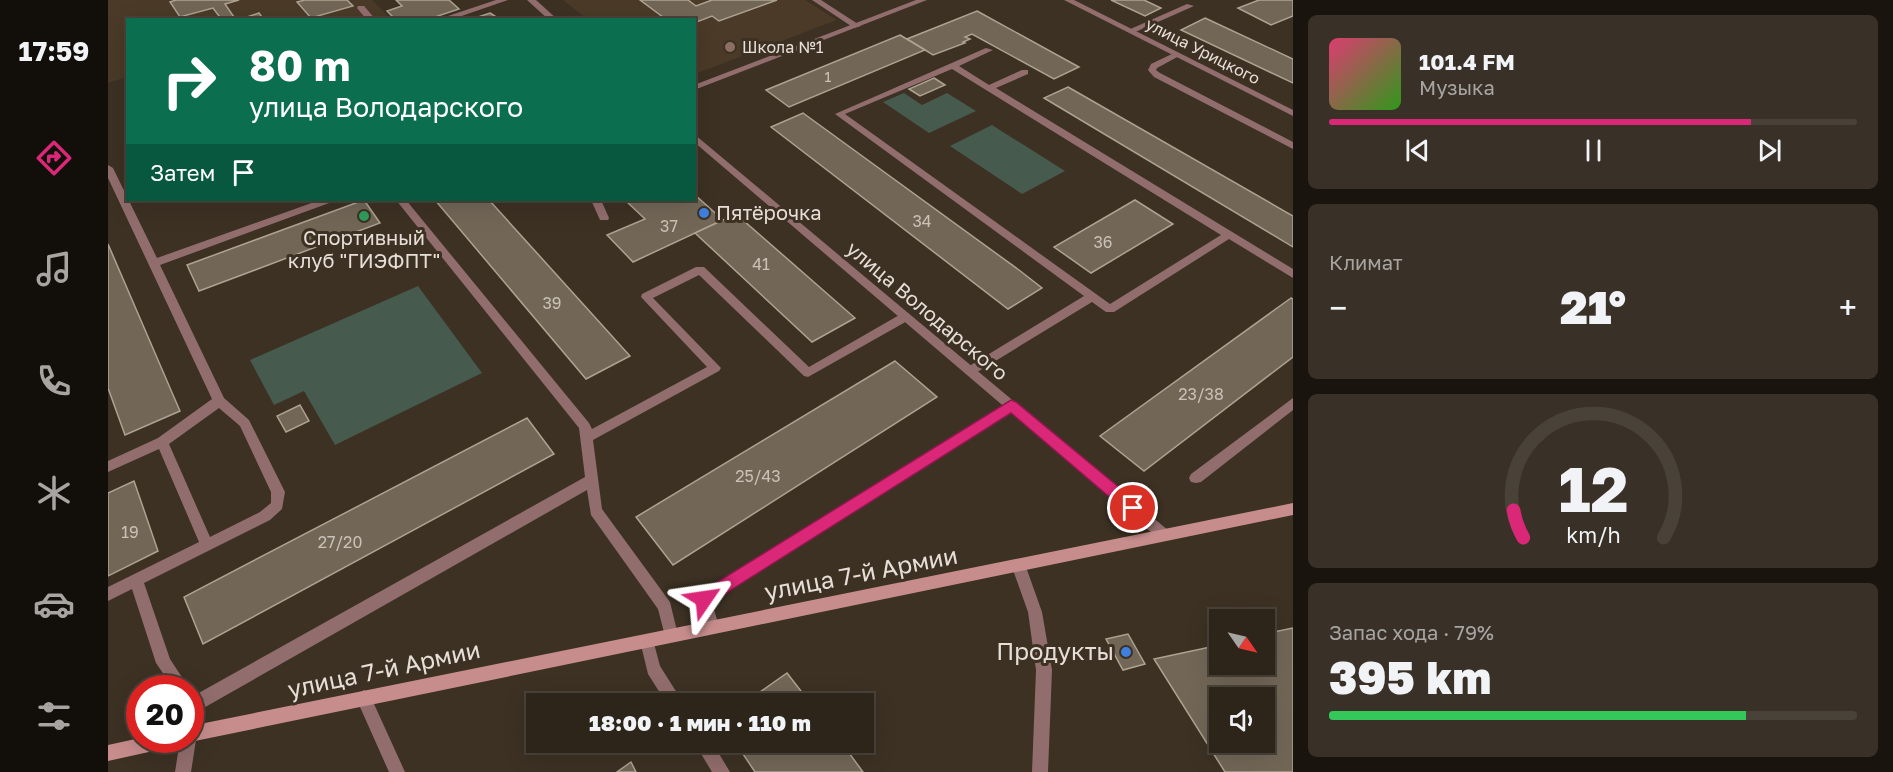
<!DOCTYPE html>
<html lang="ru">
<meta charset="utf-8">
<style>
body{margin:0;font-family:"Golos Text",sans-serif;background:#393127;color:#f1f3f6;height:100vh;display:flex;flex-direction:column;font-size:22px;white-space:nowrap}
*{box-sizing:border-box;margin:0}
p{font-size:20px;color:#a7a5a2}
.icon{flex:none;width:33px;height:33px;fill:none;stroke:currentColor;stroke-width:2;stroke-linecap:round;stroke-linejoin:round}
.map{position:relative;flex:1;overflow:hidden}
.details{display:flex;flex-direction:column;gap:15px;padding:15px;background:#19140e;width:600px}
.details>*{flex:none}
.hud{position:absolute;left:18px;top:18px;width:570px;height:183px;border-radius:0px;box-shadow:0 6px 24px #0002,0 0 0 2px #484239;background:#0b6e4f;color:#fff;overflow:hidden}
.needle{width:39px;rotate:124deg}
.fabs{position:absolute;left:1101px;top:609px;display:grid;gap:12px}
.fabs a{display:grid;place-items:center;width:66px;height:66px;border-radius:0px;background:#2d251a;box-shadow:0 6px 24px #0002,0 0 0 2px #484239;font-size:30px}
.speed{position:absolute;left:18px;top:675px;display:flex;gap:12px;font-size:30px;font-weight:700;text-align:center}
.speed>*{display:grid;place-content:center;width:78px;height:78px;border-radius:50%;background:#2d251a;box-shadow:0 6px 24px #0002,0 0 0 2px #484239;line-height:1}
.speed .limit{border:9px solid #d22;background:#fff;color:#111}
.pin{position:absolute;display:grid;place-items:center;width:51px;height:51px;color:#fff;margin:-26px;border:3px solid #fff;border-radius:50%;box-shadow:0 2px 6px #0007}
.me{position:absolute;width:66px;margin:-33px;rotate:58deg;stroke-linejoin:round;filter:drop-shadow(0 0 4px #0008)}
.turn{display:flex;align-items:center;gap:21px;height:126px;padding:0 24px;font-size:27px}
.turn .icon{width:78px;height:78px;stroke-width:2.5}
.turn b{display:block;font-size:42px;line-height:51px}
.then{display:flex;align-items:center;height:57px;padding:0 24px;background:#0003;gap:12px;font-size:22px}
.big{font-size:45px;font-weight:800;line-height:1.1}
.details .card{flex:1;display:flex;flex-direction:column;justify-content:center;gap:9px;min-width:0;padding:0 21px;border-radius:9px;background:#393127}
.details .dial{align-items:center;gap:0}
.dial svg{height:156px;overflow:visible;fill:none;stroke:#484239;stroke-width:7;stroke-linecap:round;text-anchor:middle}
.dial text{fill:#f1f3f6;stroke:none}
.song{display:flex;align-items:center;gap:18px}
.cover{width:72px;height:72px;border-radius:9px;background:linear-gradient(135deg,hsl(340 70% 55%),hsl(110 70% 35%))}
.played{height:6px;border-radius:3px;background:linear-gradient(90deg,#db2777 80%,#484239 80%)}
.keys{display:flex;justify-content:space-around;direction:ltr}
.heat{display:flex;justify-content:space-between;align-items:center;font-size:33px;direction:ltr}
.charge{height:9px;border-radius:4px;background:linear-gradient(90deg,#34c759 79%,#484239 0)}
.trip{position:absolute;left:418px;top:693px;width:348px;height:60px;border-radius:0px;background:#2d251a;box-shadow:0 6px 24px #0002,0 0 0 2px #484239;font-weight:800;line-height:60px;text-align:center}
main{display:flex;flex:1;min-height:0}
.tab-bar{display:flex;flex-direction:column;width:108px;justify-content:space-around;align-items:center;background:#120f0a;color:#a7a5a2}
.tab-bar .icon{width:42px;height:42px}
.tab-bar .selected{color:#db2777}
.tab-bar b{font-size:27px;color:#f1f3f6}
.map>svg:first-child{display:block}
</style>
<main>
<nav class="tab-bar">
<b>17:59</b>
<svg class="icon selected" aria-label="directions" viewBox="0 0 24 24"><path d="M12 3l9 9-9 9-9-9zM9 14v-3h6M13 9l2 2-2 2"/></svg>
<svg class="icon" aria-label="music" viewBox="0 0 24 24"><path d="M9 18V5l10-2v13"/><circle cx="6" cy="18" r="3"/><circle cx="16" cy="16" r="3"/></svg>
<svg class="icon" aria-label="phone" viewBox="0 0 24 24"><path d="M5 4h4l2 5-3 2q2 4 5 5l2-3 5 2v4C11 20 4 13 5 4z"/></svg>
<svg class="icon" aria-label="climate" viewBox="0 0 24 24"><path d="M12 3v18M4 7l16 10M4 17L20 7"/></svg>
<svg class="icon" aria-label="car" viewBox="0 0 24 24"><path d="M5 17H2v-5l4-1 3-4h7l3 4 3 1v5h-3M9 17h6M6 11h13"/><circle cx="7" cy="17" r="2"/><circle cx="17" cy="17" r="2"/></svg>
<svg class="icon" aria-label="filters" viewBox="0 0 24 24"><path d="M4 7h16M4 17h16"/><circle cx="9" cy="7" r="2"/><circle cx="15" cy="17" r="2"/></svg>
</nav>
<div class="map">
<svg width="1185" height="772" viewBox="0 0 1185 772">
<rect width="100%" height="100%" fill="#3c3123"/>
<g fill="#4a3a27">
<polygon points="0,0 264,0 280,16 267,20 20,20 19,77 0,83"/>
<polygon points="455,0 697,0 729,20 587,74 586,20 479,19"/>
</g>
<g fill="#465a4d">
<polygon points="796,93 814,105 839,93 868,111 821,133 775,102"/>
<polygon points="884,125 957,171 914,194 842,146"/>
<polygon points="310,286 374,373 227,445 196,391 166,405 142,360"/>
</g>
<g fill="#726757" stroke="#aea291" stroke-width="1.5" fill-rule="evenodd">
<polygon points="68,0 131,0 117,4 128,20 114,20 105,8 72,17 62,2"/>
<polygon points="197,0 239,0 245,6 203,18 189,2"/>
<polygon points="288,0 341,0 351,9 318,20 288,20 279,11 294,6"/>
<polygon points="532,0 580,0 588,6 604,0 669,0 611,21 604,16 586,23 586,20 559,20"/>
<polygon points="1003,0 1036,0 1053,8 1037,16"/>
<polygon points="1151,0 1185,0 1185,16 1163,25 1130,8"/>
<polygon points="869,11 971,67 946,79 864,34 857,37 862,39 855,42 857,43 825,55 799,39"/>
<polygon points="151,13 156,20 130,20"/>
<polygon points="382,13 393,20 361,20"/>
<polygon points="1097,18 1185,59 1185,83 1073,30"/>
<polygon points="792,35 817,50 681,107 658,90"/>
<polygon points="826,78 837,85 812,96 801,89"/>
<polygon points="960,87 1185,216 1185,247 936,98"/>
<polygon points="695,113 911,270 934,288 900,309 663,127"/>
<polygon points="586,194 615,220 525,262 499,235 537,219 517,200 586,200"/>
<polygon points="256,200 272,223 91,291 79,265"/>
<polygon points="327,200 381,200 522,356 478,379"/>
<polygon points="1027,200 1065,224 983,273 946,247"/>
<polygon points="628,214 747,318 704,342 587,233"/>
<polygon points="0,244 72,411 17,435 0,388"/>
<polygon points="1183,298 1185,299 1185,357 1036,471 992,436"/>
<polygon points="787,361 829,397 565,565 528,517"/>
<polygon points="192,405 201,421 178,432 169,416"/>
<polygon points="419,418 446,454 95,644 76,597"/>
<polygon points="26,481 50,551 0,576 0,493"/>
<path d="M1185 628V772H1117L1046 659 1112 645V664H1156V634ZM1112 698H1156V742H1112Z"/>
<polygon points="1020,634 1037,664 1015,670 998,639"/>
<polygon points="679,673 703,704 635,704"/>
<polygon points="627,742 733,742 755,772 647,772"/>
<polygon points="523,762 528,772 509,772"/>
</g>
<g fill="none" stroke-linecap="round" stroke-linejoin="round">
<g fill="#926d6d" fill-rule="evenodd">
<polygon points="388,0 400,0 342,20 328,20"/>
<polygon points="704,0 713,0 753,26 746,28"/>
<polygon points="1079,4 1086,6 1025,33 1018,31"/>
<polygon points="250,6 256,6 268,20 259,20 249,8"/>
<path d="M878 48 885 50 851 66 881 85 914 70H920V74L888 88 1185 269V278L1121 239 1006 312H998L984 302 866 374H858L856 371 858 368 976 296 727 114ZM844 69 1113 235 1002 304 737 114Z"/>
<polygon points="1066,53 1073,55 1049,68 1048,70 1052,73 1185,142 1185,149 1046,77 1040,70 1043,64"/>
<path d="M0 165 5 168 49 258 212 200H225L224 202 52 265 116 398 141 420 177 492 174 509 162 520 36 583 62 659 81 688H65L48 663 24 589 0 601V587L91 542 51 449 0 472V461L50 438 104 399 0 178ZM111 408 132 426 163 492V503L152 512 102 537 61 444Z"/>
<polygon points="288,200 298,200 481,423 484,429 599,367 533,297 534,294 588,267 596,267 701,367 793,314 801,314 803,317 801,320 700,377 696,376 591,275 545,298 613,368 611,371 485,440 494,509 562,602 570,635 568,640 563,642 558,640 550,609 483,515 479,490 92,710 88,730 82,732 82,693 87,695 477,477 471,428"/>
<polygon points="483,200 493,200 501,218 500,220 492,220"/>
<polygon points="1185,398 1185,410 1093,482 1088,483 1083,482 1081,478 1083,474"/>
<polygon points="903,401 907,403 909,406 907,409 604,602 611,627 609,632 604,634 599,632 589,599 591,594"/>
<polygon points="539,634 544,636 552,666 576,704 559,704 540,674 532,641 534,636"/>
<polygon points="256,690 261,693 297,772 281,772 248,698 251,693"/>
<polygon points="82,733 86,734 88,740 83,772 67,772 72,740 82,740"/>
<polygon points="586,742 604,742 622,772 604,772"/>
</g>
<g fill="#926d6d" fill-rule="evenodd">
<polygon points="419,0 428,0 450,20 441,20"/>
<polygon points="808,0 819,0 586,90 586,85"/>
<polygon points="956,0 966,0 1185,110 1185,116"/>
<polygon points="586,134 1061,531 1063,535 1061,539 1056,541 1051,539 586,142"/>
<polygon points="911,561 916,563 918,567 934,612 944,670 940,772 924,772 928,670 920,612 904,567 906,563"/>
</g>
<g fill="#c78d8d" fill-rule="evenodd">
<polygon points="1185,503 1185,515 82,742 76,740 82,740 82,726"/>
<polygon points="32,738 67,740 65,746 59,748 0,761 0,745"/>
</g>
</g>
<polygon fill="#db2777" stroke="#8e194d" stroke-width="1.5" points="903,400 908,402 1030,503 1032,508 1030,512 1025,514 1019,512 903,413 601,604 596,606 590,604 587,599 590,594"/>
<circle fill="#8d6e63" stroke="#3c3123" stroke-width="2" cx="622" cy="47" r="6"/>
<g fill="#3f7fe0" stroke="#3c3123" stroke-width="2">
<circle cx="596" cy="213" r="6"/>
<circle cx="1018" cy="652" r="6"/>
</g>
<circle fill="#2e9e5b" stroke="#3c3123" stroke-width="2" cx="256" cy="216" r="6"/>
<g text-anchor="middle" stroke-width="6" stroke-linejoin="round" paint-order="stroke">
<g font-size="14" fill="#cac1b7">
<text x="720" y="82">1</text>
</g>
<g font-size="16" fill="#e7dfd7" stroke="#3c3123" text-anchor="start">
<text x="634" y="53">Школа №1</text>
</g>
<g font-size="16" fill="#e7dfd7" stroke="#3c3123">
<text transform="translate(1095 51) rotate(27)" y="6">улица Урицкого</text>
</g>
<g font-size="16" fill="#cac1b7">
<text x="814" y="227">34</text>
<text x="561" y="232">37</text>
<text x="995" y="248">36</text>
<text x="653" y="270">41</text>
<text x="444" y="309">39</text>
<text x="1093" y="400">23/38</text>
<text x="650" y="482">25/43</text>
<text x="22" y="538">19</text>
<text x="232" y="548">27/20</text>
</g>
<g font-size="20" fill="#e7dfd7" stroke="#3c3123" text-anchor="start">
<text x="608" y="220">Пятёрочка</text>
<text x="256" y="245" text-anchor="middle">Спортивный<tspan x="256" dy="23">клуб "ГИЭФПТ"</tspan></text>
</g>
<g font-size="20" fill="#e7dfd7" stroke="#3c3123">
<text transform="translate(819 311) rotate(40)" y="7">улица Володарского</text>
</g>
<g font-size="24" fill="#e7dfd7" stroke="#3c3123">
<text transform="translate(753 574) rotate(-11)" y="8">улица 7-й Армии</text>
<text transform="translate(276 670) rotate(-12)" y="8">улица 7-й Армии</text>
</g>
<g font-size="24" fill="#e7dfd7" stroke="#3c3123" text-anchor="end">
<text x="1006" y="660">Продукты</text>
</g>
</g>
</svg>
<div class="fabs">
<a><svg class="needle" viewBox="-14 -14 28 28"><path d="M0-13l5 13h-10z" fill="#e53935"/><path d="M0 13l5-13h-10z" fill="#a7a5a2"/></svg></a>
<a><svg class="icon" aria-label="sound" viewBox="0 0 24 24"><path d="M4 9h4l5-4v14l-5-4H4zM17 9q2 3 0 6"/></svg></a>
</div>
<div class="speed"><div class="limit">20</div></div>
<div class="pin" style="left:1025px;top:508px;background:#d93025"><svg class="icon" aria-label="arrive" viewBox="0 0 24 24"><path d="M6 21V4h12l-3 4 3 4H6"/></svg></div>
<svg class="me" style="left:596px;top:599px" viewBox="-20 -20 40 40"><path d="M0-17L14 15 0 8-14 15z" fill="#db2777" stroke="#fff" stroke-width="4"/></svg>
<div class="trip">18:00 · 1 мин · 110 m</div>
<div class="hud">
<div class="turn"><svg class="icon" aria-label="right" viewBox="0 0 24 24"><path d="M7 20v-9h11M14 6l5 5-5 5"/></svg><div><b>80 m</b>улица Володарского</div></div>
<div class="then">Затем<svg class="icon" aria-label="arrive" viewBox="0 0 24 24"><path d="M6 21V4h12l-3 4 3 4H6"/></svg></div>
</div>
</div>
<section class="details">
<div class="card">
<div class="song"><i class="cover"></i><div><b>101.4 FM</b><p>Музыка</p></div></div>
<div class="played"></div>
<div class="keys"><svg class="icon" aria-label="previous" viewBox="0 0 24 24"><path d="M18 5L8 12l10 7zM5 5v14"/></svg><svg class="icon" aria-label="pause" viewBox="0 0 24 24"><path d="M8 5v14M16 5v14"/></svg><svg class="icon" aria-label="next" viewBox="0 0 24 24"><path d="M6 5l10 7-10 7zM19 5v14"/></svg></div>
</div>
<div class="card"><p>Климат</p>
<div class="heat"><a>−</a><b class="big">21°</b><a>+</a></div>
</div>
<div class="card dial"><svg viewBox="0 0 100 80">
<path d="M14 69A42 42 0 1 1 86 69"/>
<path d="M14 69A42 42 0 0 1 9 55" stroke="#db2777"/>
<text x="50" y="56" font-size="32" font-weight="700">12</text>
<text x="50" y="72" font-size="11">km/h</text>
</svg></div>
<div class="card"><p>Запас хода · 79%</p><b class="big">395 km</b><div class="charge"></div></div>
</section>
</main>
